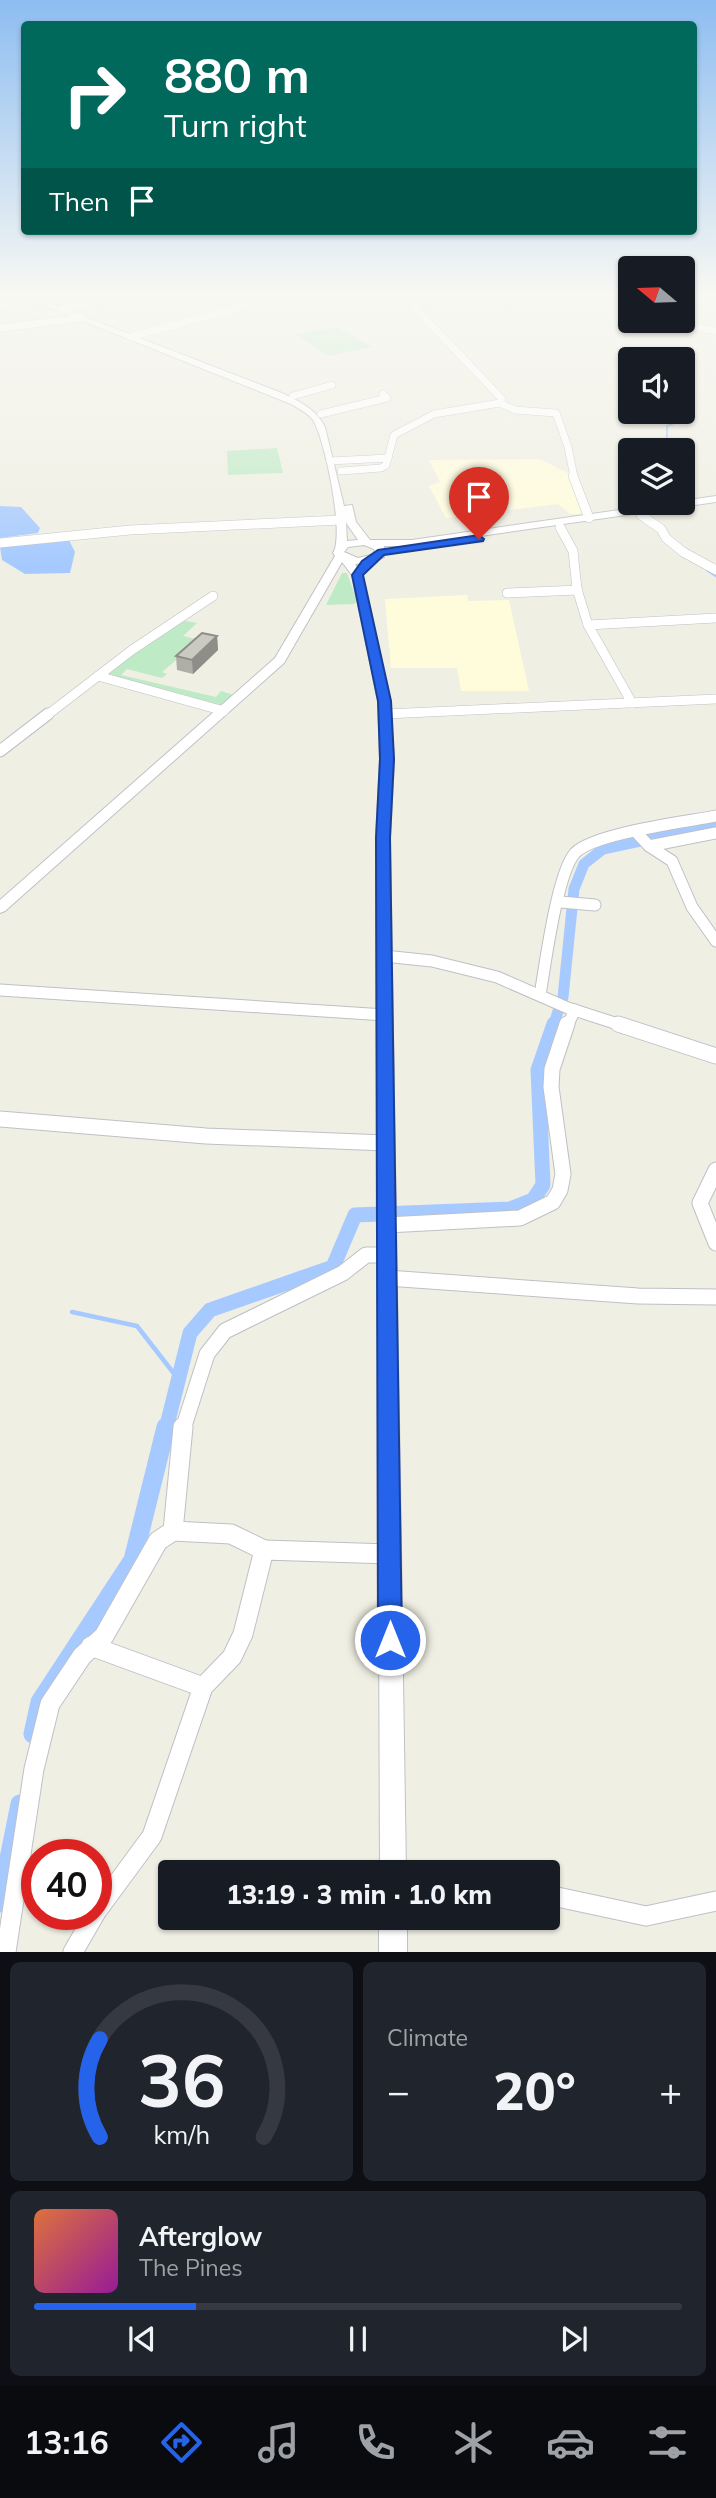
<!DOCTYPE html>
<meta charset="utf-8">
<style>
body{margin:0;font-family:Mulish,sans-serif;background:#20242c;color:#f1f3f6;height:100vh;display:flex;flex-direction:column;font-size:26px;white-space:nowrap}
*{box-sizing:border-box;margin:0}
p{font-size:23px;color:#9ea1a6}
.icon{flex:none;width:38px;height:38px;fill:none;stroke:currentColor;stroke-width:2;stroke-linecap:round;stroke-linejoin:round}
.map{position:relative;height:1952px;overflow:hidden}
.drawer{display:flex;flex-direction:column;gap:10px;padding:10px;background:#0d0f14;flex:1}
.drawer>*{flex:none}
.top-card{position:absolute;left:21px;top:21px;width:676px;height:214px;border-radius:7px;box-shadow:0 2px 5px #0004;background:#00695c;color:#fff;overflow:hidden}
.needle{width:46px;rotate:289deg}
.fabs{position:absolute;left:618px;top:256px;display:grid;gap:14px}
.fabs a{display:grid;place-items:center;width:77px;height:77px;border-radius:7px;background:#171b24;box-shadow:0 2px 5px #0004;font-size:35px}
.speed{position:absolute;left:21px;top:1839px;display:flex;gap:14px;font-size:35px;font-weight:700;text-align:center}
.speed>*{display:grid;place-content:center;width:91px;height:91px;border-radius:50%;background:#171b24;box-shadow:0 2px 5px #0004;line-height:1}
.speed .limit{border:10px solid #d22;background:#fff;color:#111}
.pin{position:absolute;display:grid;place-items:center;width:60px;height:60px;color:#fff;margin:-72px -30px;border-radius:50% 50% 50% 0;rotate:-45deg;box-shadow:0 0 7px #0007}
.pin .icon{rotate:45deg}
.me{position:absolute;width:77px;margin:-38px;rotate:0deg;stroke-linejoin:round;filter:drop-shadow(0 0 5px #0008)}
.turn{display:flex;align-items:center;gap:24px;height:147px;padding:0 28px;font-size:32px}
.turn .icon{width:91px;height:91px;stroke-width:2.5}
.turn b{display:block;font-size:49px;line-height:60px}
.then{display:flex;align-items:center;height:66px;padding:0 28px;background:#0003;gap:14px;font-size:26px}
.big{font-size:52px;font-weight:800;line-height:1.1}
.drawer .card{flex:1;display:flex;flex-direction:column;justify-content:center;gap:10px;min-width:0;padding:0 24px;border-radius:10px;background:#20242c}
.drawer .dial{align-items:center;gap:0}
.dial svg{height:182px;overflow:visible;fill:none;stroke:#363941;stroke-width:7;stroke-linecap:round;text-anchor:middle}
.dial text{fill:#f1f3f6;stroke:none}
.song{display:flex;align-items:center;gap:21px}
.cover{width:84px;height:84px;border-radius:10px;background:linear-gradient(135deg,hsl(20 70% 55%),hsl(300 70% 35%))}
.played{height:7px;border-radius:4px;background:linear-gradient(90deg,#2563eb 25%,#363941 25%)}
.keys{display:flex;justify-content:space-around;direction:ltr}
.heat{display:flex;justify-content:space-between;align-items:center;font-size:38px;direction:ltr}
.drawer .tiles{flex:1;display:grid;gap:10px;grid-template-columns:1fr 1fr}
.card:last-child{grid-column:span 2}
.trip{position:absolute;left:158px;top:1860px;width:402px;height:70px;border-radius:7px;background:#171b24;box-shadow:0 2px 5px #0004;font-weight:800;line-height:70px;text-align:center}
.menu{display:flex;height:112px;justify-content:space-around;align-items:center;background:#090b0e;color:#9ea1a6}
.menu .icon{width:49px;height:49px}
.menu .selected{color:#2563eb}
.menu b{font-size:32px;color:#f1f3f6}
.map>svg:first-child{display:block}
</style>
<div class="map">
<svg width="716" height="1952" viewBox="0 0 716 1952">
<rect width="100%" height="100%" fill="#f0efe4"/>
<g fill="#fffcdb">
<polygon points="540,459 571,475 585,514 570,514 558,504 446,518 429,486 440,482 429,460"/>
<polygon points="467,595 468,601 509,600 529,691 461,691 457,668 391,668 385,599"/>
</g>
<g fill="#beeac5">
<polygon points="337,327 372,347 328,356 295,334"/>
<polygon points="277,448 283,473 228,475 227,451"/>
<polygon points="342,573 347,573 357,601 354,604 326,605"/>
<polygon points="181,620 197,623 183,636 200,640 162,672 167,674 162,678 127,669 121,675 216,697 221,691 234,695 221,705 107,674 134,651"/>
</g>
<g fill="#a6caff">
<polygon points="0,506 21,507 40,528 38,533 0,538"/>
<polygon points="69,540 75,552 70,573 25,574 2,560 0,547"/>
</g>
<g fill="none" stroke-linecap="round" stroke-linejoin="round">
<polyline stroke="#a6caff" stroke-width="2" points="682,406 685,418 667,426 667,441 684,450 688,464 682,465"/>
<polyline stroke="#a6caff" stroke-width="2.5" points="707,570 716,576"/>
<polyline stroke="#a6caff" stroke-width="4.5" points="72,1312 137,1326 179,1380"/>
<polyline stroke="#a6caff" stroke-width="11" points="553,1026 563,997 574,889 584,864 603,849 716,825"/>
<polyline stroke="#a6caff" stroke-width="15" points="166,1429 190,1333 210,1310 333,1267 355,1215 510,1209 533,1200 543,1185 538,1070 554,1024"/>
<g stroke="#a6caff" stroke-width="19">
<polyline points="33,1734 40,1702 133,1560 166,1427"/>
<polyline points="0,1903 20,1804"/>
</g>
<g stroke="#bec0c7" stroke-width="8">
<g id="street-far4">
<polyline points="401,293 502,399 500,403"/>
<polyline points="0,304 27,297"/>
<polyline points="65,308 128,293 150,299 175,295 211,297 246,305"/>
<polyline points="653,320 716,331"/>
<polyline points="0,328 82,318"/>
<polyline points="130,337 238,308 265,293"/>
<polyline points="293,396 332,385"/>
<polyline points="321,414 387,398 383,394"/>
<polyline points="330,461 388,458 394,435 434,414 500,403 515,410 556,413 568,447 574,477"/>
<polyline points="341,471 381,468 386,465 388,458"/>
</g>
</g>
<g stroke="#bec0c7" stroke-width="10">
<g id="street-far3">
<polyline points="573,476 589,518"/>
<polyline points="641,515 661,529 666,538 683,552 716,570"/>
<polyline points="560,527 573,551 577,589 588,625 632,703"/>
<polyline points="0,543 130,530 341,520"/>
<polyline points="507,593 578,590"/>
<polyline points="588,625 716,618"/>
<polyline points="98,676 224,711"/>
<polyline points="385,714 716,699"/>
<polyline points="46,716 132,650 213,596"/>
</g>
</g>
<g stroke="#bec0c7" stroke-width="13">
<g id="street-far2">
<polyline points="0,751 48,714"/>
<polyline points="637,833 649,846 672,861 692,907 716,941"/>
<polyline points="649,846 716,833"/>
<polyline points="560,902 595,905"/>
<polyline points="384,956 432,961 497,977 568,1008 624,1026"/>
<polyline points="0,990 385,1015"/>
<path d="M540 995C545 966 557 873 575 853 594 833 686 822 716 816"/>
<polyline points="567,1026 575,1010"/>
</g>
</g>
<g stroke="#bec0c7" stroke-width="17">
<g id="street-far1">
<polyline points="618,1024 716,1056"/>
<polyline points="0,1119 206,1136 386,1143"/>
<polyline points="716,1170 700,1203 716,1243"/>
<polyline points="387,1225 520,1218 553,1202 560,1190 563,1174 551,1087 552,1069 567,1024"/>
<polyline points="387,1278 638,1296 716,1297"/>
<polyline points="183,1429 207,1354 225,1331 343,1273 366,1255 387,1255"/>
</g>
</g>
<g stroke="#bec0c7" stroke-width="21">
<g id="street">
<polyline points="173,1531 231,1534 264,1550"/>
<polyline points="91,1646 203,1687"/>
<polyline points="548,1895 646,1916 716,1901"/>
<polyline points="96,1912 152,1836 203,1687 232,1657 243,1634 264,1550 390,1554"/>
<polyline points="6,1952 34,1769 50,1704 82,1656 104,1636 158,1541 173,1531 183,1427"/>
<polyline points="73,1952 95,1914"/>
</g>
</g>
<g stroke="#bfc1c9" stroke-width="2">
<g id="secondary">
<path d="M13 293H23L282 393C300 402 316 409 325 427L344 506 352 505 356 522 370 540H412L716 496V502L412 546H384V557L370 563 355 564 362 575 390 701 394 759 390 838 406 1872H380L376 838 380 759 378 701 352 575 342 562 284 663 5 911 0 913V900L275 658 335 556 333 553C345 536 325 439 313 420 308 413 298 408 291 404ZM346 522 347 524 358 540 347 541ZM364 545 374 549 375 554 358 558 344 552 348 547Z"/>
<rect x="379" y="1918" width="28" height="34"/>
</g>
</g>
<use href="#street-far4" stroke="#fff" stroke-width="7"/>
<use href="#street-far3" stroke="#fff" stroke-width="9"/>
<use href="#street-far2" stroke="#fff" stroke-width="11"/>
<use href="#street-far1" stroke="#fff" stroke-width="15"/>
<use href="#street" stroke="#fff" stroke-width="19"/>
<use href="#secondary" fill="#fff" fill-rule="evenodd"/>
</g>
<polygon fill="#afaea6" points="217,636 218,650 193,674 177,670 176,656"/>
<polygon fill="#8e8d87" points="217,636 218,650 193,674 192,660"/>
<polygon fill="#cbcac1" stroke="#8e8d87" stroke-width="2" points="202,633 217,636 192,660 176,656"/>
<linearGradient id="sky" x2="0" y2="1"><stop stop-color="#8dbdf1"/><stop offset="0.52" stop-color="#f8f8f3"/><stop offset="1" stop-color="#f8f8f3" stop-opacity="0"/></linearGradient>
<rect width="716" height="566" fill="url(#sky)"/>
<polygon fill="#2563eb" stroke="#184099" stroke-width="2" points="479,535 484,539 483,541 384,555 363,575 391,701 394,759 390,838 402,1640 399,1649 390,1652 382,1649 378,1640 376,838 380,759 378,701 352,575 362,561 378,550"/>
</svg>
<div class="fabs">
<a><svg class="needle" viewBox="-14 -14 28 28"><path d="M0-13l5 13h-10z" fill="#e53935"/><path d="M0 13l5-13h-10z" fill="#9ea1a6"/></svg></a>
<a><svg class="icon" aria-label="sound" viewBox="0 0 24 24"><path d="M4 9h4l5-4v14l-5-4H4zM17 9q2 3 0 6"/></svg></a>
<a><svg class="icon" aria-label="layers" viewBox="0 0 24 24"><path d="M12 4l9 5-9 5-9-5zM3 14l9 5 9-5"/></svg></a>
</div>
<div class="speed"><div class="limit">40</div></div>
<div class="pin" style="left:479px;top:539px;background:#d93025"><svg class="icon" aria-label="arrive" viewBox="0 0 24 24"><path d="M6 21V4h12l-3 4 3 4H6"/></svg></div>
<svg class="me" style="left:390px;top:1640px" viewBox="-20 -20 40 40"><circle r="17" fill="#2563eb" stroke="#fff" stroke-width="3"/><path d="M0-11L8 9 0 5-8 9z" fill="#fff"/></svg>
<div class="trip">13:19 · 3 min · 1.0 km</div>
<div class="top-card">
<div class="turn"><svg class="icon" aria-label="right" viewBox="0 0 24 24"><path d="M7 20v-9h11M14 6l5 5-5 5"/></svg><div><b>880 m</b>Turn right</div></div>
<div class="then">Then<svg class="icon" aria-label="arrive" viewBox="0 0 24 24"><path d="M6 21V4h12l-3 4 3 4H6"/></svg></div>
</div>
</div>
<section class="drawer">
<div class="tiles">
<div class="card dial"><svg viewBox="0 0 100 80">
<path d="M14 69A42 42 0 1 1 86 69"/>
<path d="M14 69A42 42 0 0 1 14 26" stroke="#2563eb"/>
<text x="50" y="56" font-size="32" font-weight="700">36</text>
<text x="50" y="72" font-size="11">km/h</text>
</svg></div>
<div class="card"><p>Climate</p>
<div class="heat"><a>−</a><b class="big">20°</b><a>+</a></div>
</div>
<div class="card">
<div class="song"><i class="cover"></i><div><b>Afterglow</b><p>The Pines</p></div></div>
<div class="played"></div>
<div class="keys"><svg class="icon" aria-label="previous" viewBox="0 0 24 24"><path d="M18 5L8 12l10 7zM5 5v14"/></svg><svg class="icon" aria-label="pause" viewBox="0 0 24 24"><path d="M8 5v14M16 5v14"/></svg><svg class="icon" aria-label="next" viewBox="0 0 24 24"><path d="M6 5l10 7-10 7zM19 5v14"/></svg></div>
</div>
</div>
</section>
<nav class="menu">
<b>13:16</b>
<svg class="icon selected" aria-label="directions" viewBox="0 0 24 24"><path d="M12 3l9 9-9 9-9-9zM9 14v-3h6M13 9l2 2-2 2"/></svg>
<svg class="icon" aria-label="music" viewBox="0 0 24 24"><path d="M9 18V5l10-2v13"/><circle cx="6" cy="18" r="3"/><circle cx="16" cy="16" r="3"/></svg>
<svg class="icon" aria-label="phone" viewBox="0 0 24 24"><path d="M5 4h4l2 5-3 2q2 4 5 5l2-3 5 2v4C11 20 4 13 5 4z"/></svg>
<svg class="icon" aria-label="climate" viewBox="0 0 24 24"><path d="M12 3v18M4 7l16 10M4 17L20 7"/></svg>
<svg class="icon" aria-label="car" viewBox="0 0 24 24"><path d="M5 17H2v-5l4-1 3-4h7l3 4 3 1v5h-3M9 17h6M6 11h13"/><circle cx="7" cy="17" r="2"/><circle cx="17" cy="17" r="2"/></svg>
<svg class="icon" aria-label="filters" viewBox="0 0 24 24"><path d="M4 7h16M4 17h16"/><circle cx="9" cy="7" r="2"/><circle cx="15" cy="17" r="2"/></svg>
</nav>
